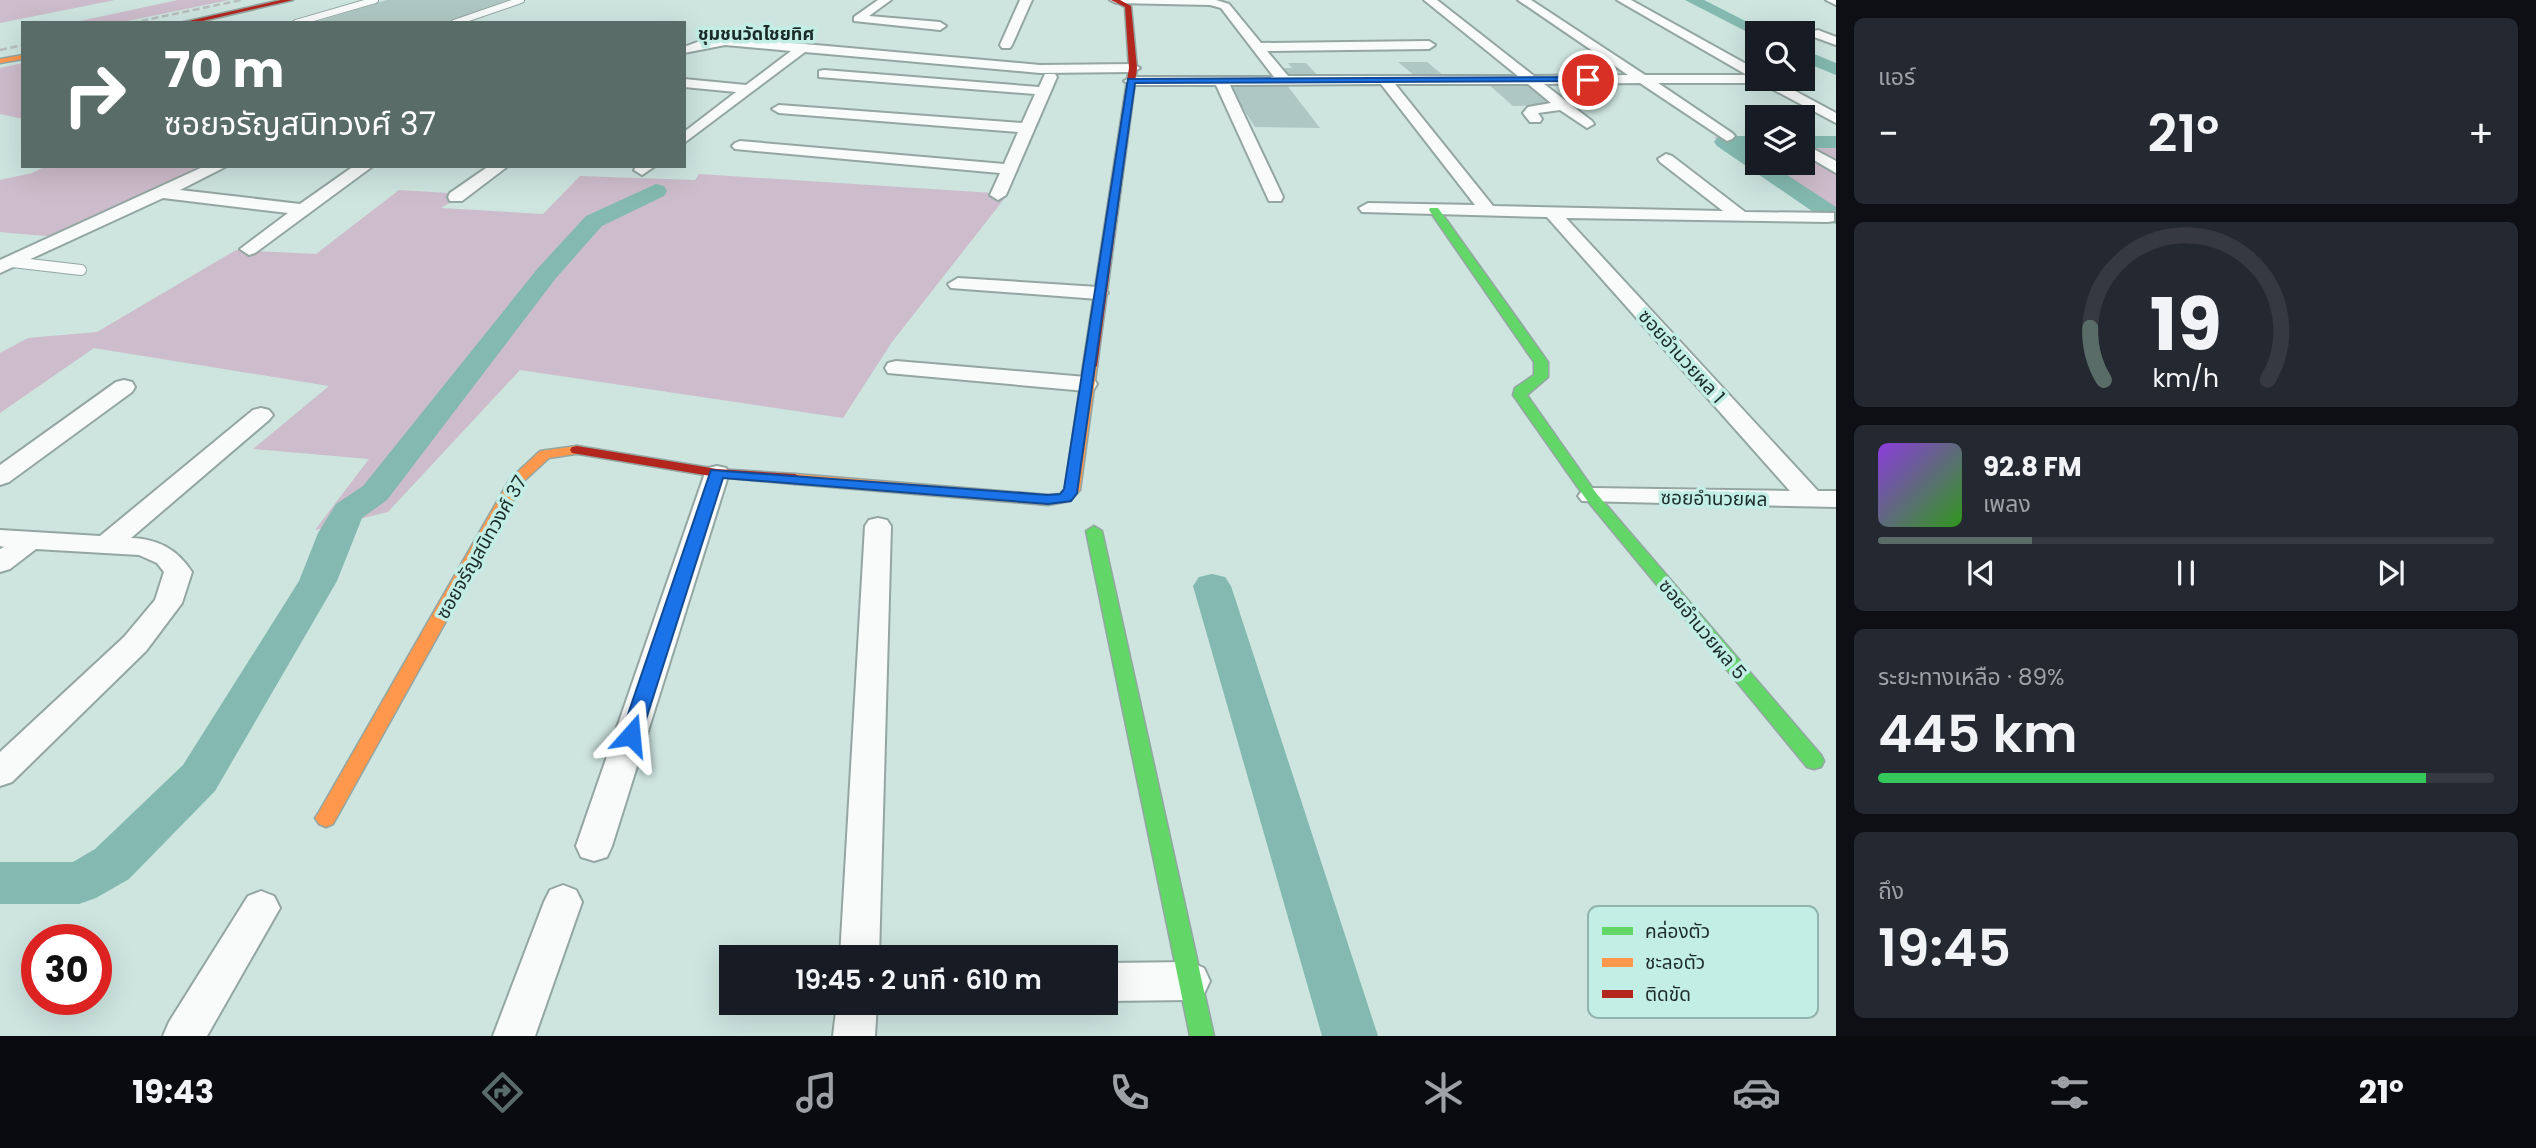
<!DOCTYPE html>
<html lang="th">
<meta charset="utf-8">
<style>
body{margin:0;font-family:Poppins,"Noto Sans Thai",sans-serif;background:#242831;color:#f1f3f6;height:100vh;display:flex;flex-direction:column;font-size:26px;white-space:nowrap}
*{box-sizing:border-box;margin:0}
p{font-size:23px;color:#9ea1a6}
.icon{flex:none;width:38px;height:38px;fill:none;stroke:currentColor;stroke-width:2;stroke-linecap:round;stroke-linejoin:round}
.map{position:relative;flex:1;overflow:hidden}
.details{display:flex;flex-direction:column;gap:18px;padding:18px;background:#0d0f14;width:700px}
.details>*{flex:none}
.guide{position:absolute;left:21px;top:21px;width:665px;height:147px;border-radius:0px;box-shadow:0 7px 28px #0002;background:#596c68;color:#fff;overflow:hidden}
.buttons{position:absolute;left:1745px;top:21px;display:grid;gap:14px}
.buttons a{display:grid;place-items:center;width:70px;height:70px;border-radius:0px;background:#171b24;box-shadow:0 7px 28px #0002;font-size:35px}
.speed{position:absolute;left:21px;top:924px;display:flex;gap:14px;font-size:35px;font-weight:700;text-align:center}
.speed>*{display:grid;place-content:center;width:91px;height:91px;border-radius:50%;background:#171b24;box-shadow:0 7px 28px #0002;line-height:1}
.speed .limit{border:10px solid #d22;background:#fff;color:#111}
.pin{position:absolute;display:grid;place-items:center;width:60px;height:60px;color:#fff;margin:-30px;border:4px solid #fff;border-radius:50%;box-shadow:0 2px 7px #0007}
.me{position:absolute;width:77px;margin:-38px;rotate:18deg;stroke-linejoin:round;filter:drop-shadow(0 0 5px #0008)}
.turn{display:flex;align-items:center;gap:24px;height:147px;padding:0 28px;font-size:32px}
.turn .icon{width:91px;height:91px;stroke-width:2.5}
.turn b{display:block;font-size:49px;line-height:60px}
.big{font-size:52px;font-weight:600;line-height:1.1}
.details .card{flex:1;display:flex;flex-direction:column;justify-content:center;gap:10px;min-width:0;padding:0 24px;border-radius:10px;background:#242831}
.details .dial{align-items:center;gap:0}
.dial svg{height:182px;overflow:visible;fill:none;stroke:#363941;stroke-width:7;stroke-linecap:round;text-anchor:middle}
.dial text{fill:#f1f3f6;stroke:none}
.song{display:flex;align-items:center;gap:21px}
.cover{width:84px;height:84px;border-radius:10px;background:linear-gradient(135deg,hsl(270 70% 55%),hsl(110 70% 35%))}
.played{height:7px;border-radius:4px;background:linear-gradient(90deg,#596c68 25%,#363941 25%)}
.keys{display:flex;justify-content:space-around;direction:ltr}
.heat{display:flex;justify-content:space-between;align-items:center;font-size:38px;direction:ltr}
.charge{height:10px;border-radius:5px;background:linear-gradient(90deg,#34c759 89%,#363941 0)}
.trip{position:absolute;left:719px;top:945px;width:399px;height:70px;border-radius:0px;background:#171b24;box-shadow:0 7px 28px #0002;font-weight:600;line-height:70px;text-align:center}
.tab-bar{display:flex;height:112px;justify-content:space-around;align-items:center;background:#090b0e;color:#9ea1a6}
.tab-bar .icon{width:49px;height:49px}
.tab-bar .active{color:#596c68}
.tab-bar b{font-size:32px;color:#f1f3f6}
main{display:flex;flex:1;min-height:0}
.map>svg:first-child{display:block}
</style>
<main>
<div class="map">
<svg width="1836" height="1036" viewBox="0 0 1836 1036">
<rect width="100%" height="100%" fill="#cde4df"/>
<g fill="#cdbccb">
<polygon points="0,0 115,0 0,23"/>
<polygon points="178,0 229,0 118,23 71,23"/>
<polygon points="23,63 23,119 0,114 0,68"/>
<polygon points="1713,137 1757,138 1757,163 1802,163 1803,137 1836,137 1836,210"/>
<polygon points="46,166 215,166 57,237 0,232 0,180 32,173"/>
<polygon points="699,174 1008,194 892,342 843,418 520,370 388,512 315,530 369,459 253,449 329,386 94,348 0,413 0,353 28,338 97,332 236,250 316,254 399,190 465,194 441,208 543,214 580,176 695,180"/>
</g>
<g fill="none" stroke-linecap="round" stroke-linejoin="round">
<g fill="#83b9b0" fill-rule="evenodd">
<polygon points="1685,0 1704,0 1769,33 1757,33 1755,36"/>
<polygon points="1802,49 1836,63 1836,75 1802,61"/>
<polygon points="1724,136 1757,136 1757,148 1747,148 1757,155 1757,163 1769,163 1836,207 1836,224 1828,222 1717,146 1714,142 1717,138"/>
<rect x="1802" y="136" width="34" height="12"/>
<polygon points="656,184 664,186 667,191 664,196 602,226 556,278 387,500 362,518 337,581 215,791 129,879 96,898 79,904 0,904 0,862 73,862 95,849 183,765 299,581 318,533 331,512 336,504 363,486 538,268 586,216"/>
<polygon points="1212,574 1225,577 1231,586 1378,1036 1322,1036 1193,586 1199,577"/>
</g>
</g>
<g fill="#afc7c2">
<polygon points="387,0 510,0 510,1 443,23 312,23"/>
<polygon points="1398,62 1427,62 1444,76 1415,76"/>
<polygon points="1288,63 1306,63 1319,77 1290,77 1282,68 1292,68"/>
<polygon points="1227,84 1286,84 1320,128 1255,127"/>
<polygon points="1488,84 1530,84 1556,105 1513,106"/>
</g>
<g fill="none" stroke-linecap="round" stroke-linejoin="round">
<g stroke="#94a6a2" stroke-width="8">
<g id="lane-far2">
<polyline points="296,23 375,0"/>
<polyline points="454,23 521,0"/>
</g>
</g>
<g stroke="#94a6a2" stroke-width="10">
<polyline id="lane-far1" points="12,262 23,263"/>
</g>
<g stroke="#94a6a2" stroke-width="12">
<polyline id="lane" points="12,262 81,270"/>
</g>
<g stroke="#94a6a2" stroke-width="4">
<g id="street">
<polygon points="878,0 891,0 869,16 940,22 946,26 940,30 854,21 854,17"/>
<polygon points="1020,0 1032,0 1012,45 1010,48 1002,48 1000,45"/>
<polygon points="1110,0 1216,0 1229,4 1261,43 1429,41 1435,45 1429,49 1267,51 1288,76 1518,76 1424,0 1437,0 1534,76 1628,75 1518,0 1531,0 1645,75 1747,75 1617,0 1631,0 1757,70 1757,79 1773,79 1836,113 1836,123 1761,83 1658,83 1732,133 1735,136 1732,139 1727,141 1640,83 1544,84 1592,121 1594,124 1587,128 1560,110 1538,113 1542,119 1540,122 1530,122 1523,113 1528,107 1551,103 1528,84 1395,84 1493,206 1723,211 1660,162 1658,159 1666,154 1672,156 1745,212 1834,213 1834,221 1828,222 1566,218 1818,491 1836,491 1836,507 1582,501 1578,496 1582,491 1591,488 1790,491 1547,217 1362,212 1359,208 1368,203 1475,205 1381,84 1230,85 1283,197 1281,201 1269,201 1216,85 1131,85 1124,81 1131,77 1274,77 1221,8 1210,5 1116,3"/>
<polygon points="1826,0 1836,0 1836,5"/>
<polygon points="1818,30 1836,37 1836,45 1814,37 1814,31"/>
<polygon points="725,37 1040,65 1133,64 1140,68 1133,72 1040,73 805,52 684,143 684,132 736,92 684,87 684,79 746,85 791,51 725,45 684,53 684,47 708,38"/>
<polygon points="824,70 1039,87 1045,74 1055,74 1057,77 1006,195 998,200 990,195 1000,173 735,149 732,146 735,143 740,141 1004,164 1018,132 779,113 772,109 779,105 1022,123 1035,94 819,77 819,71"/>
<polygon points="1802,143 1836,161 1836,173 1802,153"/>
<polygon points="205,166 227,166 180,190 300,204 354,166 373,166 255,253 249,255 240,249 288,213 163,198 0,273 0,260"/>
<polygon points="489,166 508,166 462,201 450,201 448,197 450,193"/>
<polygon points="637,166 655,166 642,175 634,170"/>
<polygon points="958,278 1098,287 1108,293 1098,299 951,288 948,284"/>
<polygon points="896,361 1086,377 1094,379 1097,384 1094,389 1086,391 888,373 885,368 888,363"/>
<polygon points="124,380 132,382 135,387 132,392 9,482 0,485 0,465 116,382"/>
<path d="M261 408 269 410 273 415 269 420 131 538C158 539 177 549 192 572L182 603 146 651 12 782 0 786V752L124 637 155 600 164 572 157 563 139 555 36 549 10 569 0 572V549L4 547 0 546V530L100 536 253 410Z"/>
<polygon points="717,466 726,468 729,473 612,846 607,857 594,861 581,857 576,846 705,473 708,468"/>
<polygon points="878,518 887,520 891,526 879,957 840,957 865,526 869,520"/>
<polygon points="563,885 576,890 582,902 535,1036 493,1036 544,902 550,890"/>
<polygon points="261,891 274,896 280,908 207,1036 163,1036 169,1022 248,896"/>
<polygon points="1190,962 1204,968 1210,981 1204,994 1190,1000 1106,1001 1106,963"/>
<polygon points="837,1003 877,1003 875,1036 833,1036"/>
</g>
</g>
<g stroke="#94a6a2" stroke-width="3">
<g id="fast">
<polygon points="1430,208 1438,208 1548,362 1548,377 1527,395 1596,493 1821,755 1824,761 1821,767 1814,769 1807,767 1586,499 1513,395 1515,388 1534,375 1534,362 1429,210"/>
<polygon points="1094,526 1102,531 1214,1036 1190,1036 1086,531"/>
</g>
</g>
<g stroke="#94a6a2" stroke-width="3">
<g id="slow">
<polygon points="23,55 23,59 0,63 0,59"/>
<polygon points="1090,362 1097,366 1080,490 1070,501 1048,505 795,484 787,479 795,474 1048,495 1060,494 1065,489 1083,366"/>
<polygon points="577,446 582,447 584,450 582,453 549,458 524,481 333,824 326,827 319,824 315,818 319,812 510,479 540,451"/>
</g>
</g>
<g stroke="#94a6a2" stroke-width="3">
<g id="jam">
<polygon points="281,0 293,0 194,23 180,23"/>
<polygon points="1111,0 1120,0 1131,6 1137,68 1097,366 1090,370 1083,366 1129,68 1125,7"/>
<polygon points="577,446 717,469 795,474 803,479 795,484 717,477 572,453 570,450 572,447"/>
</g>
</g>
<use href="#lane-far2" stroke="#f8fbfa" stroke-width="6"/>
<use href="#lane-far1" stroke="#f8fbfa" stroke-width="8"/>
<use href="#lane" stroke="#f8fbfa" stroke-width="10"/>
<use href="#street" fill="#f8fbfa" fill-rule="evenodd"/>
<use href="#fast" fill="#63d668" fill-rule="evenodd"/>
<use href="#slow" fill="#ff974d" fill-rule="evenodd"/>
<use href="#jam" fill="#b3261e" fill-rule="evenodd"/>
<g stroke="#b8bebc" stroke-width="2.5" stroke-dasharray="7 3.5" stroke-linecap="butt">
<polyline points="131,23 241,0"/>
<polyline points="0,50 23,45"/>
</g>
</g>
<polygon fill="#1a73e8" stroke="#114b97" stroke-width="2" points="1588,77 1590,81 1135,83 1077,493 1071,501 1048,504 723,478 641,735 638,741 631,743 624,741 621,735 711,470 1048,495 1060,494 1064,489 1128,79"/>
<g text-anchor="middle" stroke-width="7" stroke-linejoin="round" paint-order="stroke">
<g font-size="18" font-weight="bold" fill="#1b2b28" stroke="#c3eee5">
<text x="756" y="40">ชุมชนวัดไชยทิศ</text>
</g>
<g font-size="19" fill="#1b2b28" stroke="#c3eee5">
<text transform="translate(1682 356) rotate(48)" y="7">ซอยอำนวยผล 1</text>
<text transform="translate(1714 498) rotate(1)" y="7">ซอยอำนวยผล</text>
<text transform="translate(481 547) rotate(-60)" y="7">ซอยจรัญสนิทวงศ์ 37</text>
<text transform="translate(1703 629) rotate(50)" y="7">ซอยอำนวยผล 5</text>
</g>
</g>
<rect x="1588" y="906" width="230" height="112" rx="10" fill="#c3eee5" stroke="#91b4ac" stroke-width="2"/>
<rect x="1602" y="927" width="31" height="8" fill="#63d668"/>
<rect x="1602" y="958" width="31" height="9" fill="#ff974d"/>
<rect x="1602" y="990" width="31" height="8" fill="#b3261e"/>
<g font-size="19" fill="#1b2b28">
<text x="1645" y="938">คล่องตัว</text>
<text x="1645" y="969">ชะลอตัว</text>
<text x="1645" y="1001">ติดขัด</text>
</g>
</svg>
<div class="buttons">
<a><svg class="icon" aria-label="search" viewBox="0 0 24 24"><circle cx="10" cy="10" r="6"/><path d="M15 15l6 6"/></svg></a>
<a><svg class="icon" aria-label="layers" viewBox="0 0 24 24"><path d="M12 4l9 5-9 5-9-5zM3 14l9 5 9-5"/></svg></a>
</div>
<div class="speed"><div class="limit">30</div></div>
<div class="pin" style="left:1588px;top:80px;background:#d93025"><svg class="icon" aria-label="arrive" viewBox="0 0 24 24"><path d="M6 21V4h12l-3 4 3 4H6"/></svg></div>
<svg class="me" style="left:631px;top:735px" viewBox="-20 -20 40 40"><path d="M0-17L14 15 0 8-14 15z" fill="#1a73e8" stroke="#fff" stroke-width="4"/></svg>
<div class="trip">19:45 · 2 นาที · 610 m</div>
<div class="guide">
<div class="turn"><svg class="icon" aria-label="right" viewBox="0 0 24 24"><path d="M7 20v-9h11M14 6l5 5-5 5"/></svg><div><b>70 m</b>ซอยจรัญสนิทวงศ์ 37</div></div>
</div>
</div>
<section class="details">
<div class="card"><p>แอร์</p>
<div class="heat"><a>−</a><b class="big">21°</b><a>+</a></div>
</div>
<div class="card dial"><svg viewBox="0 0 100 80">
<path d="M14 69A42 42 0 1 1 86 69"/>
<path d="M14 69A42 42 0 0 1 8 46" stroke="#596c68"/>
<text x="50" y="56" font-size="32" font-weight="700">19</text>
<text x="50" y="72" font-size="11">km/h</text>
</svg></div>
<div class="card">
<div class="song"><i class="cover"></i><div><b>92.8 FM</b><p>เพลง</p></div></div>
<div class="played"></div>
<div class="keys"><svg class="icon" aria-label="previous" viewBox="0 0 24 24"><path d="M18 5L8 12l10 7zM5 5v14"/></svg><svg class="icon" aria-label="pause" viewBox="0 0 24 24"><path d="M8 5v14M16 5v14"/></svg><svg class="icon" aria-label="next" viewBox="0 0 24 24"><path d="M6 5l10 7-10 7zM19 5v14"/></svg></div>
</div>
<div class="card"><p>ระยะทางเหลือ · 89%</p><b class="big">445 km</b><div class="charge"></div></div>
<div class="card"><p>ถึง</p><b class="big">19:45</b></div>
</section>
</main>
<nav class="tab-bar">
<b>19:43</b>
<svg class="icon active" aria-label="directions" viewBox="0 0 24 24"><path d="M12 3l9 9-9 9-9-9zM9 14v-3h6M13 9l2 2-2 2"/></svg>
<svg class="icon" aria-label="music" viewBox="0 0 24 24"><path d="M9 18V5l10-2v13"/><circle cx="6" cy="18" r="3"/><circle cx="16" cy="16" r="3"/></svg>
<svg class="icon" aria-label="phone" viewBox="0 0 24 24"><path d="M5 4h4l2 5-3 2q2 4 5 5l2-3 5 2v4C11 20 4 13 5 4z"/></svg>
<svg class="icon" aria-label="climate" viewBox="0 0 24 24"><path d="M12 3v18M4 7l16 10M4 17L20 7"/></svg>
<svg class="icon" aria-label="car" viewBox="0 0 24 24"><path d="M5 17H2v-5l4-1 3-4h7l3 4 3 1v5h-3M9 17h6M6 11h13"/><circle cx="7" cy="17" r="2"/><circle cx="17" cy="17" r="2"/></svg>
<svg class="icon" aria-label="filters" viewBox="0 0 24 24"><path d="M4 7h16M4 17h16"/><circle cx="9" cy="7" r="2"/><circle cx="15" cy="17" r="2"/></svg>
<b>21°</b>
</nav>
